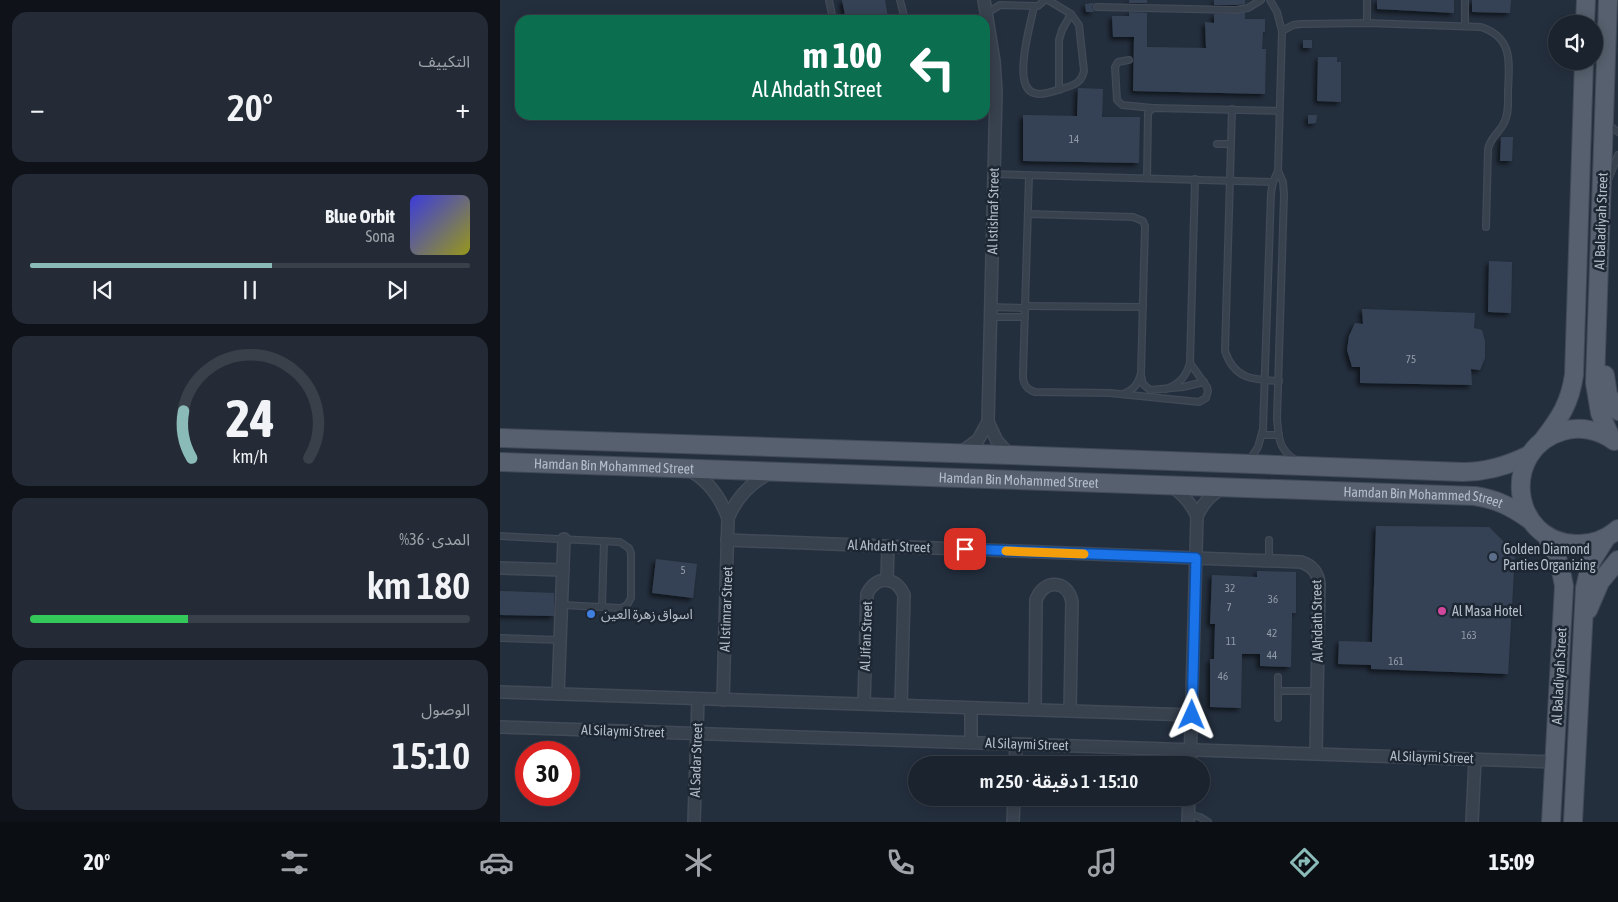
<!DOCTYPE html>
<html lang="ar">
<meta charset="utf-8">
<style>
body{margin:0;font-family:"Asap Condensed","Noto Sans Arabic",sans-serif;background:#242b36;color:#f1f3f6;direction:rtl;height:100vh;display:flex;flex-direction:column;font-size:19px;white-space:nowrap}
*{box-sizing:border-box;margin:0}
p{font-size:16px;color:#a0a4aa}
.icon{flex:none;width:28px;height:28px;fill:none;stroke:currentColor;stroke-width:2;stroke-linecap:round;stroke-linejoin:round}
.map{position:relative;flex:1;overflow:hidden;direction:ltr}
.drawer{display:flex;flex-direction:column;gap:12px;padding:12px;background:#0f1319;width:500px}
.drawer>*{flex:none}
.hud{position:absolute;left:15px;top:15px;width:475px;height:105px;border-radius:15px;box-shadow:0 2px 12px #0003,0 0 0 1px #39404a;direction:rtl;background:#0b6e4f;color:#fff;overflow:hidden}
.tools{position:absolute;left:1048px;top:15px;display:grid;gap:10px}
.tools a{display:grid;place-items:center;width:55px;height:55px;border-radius:50%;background:#1b232e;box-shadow:0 2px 12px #0003,0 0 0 1px #39404a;font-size:25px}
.speed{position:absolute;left:15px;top:741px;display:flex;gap:10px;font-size:25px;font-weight:700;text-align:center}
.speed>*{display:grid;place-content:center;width:65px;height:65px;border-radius:50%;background:#1b232e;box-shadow:0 2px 12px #0003,0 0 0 1px #39404a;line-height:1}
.speed .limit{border:8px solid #d22;background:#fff;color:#111}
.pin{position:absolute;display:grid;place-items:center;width:42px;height:42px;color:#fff;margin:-21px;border-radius:10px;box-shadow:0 2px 8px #0006}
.me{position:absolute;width:55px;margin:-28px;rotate:1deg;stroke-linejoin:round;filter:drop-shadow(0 0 4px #0008)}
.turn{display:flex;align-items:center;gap:18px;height:105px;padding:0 25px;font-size:22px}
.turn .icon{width:65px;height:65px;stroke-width:2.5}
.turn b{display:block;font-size:35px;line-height:42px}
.big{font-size:38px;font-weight:600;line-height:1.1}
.drawer .tile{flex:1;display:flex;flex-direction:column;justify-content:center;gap:8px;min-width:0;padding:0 18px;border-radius:15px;background:#242b36}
.drawer .dial{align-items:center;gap:0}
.dial svg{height:130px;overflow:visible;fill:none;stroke:#39404a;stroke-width:7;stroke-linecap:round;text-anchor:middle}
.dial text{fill:#f1f3f6;stroke:none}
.song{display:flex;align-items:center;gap:15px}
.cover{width:60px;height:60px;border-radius:8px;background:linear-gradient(135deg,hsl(240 70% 55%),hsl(60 70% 35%))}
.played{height:5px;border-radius:2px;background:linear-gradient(90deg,#8bbbb9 55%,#39404a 55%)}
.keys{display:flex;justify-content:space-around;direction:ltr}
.heat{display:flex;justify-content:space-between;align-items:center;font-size:28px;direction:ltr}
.charge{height:8px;border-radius:4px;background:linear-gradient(90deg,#34c759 36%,#39404a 0)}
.trip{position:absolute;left:408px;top:756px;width:302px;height:50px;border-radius:25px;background:#1b232e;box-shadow:0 2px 12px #0003,0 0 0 1px #39404a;font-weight:600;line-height:50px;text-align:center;direction:rtl}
.tab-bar{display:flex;height:80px;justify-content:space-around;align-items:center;background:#0b0e12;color:#a0a4aa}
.tab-bar .icon{width:35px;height:35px}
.tab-bar .on{color:#8bbbb9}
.tab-bar b{font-size:22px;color:#f1f3f6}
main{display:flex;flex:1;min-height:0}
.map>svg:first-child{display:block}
</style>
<main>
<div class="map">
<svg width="1118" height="822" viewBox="0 0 1118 822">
<defs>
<filter id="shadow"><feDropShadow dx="-3" dy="3" stdDeviation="2.5" flood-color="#0009"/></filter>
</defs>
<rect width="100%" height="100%" fill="#242f3e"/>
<g fill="#364354" filter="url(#shadow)">
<polygon points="342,0 385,0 388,18 379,20 346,20"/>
<rect x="629" y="0" width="18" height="3"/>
<polygon points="714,0 745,0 745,4 736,5 714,5"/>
<polygon points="877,0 954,0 954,13 877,9"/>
<polygon points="972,0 1011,0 1010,13 972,12"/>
<polygon points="594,3 592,7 594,12 586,12 585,4"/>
<polygon points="629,12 647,13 647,47 706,48 705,22 714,23 714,14 745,13 745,19 765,19 765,32 763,32 762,49 766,49 765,94 633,91 634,37 613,37 612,16 629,16"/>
<rect x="803" y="40" width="9" height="8"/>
<polygon points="818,57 837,57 837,62 841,62 841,102 817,101"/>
<polygon points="578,88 603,89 602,117 640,117 639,163 523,161 523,115 577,116"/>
<polygon points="808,115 817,115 816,123 808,124"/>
<polygon points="1001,137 1013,137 1012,161 1000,161"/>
<polygon points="989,261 1012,262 1011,313 988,312"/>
<polygon points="862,309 975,313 974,328 982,330 985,341 985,358 980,370 971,369 972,385 860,383 860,367 852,367 847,350 849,336 855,323 863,324"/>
<polygon points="876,526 989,527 1015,553 1008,674 871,669 871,665 838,664 839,641 872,642"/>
<polygon points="156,559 197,564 193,598 152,593"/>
<polygon points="757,571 796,572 796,613 792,613 791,667 760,666 760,654 742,654 741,708 710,707 710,659 714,659 715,624 710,624 712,575 757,577"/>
<polygon points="0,591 54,593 54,616 0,615"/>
</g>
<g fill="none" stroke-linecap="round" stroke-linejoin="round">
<g stroke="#414a57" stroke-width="8">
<g id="service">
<polyline points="329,0 333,20"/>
<polyline points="400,0 405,20"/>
<path d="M770 0 777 12 782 31 778 171 783 182 784 194 777 419C779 438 778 448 795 460"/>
<path d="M534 7C530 25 519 65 525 83 530 100 549 93 561 89 567 87 574 86 579 81 582 78 583 75 584 71L579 25 571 14 548 0"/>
<polyline points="597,7 736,10 748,8 761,0"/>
<polyline points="487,13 500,5 538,6 545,0"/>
<polyline points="867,23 867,0"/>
<polyline points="965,26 965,0"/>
<path d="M782 31 793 25 801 24 867 23 981 27C1014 38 1009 63 1008 92 1008 102 1009 114 1004 123 999 133 990 138 988 149L986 227"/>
<polyline points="629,60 618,62 615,67 617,100 622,105 653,108"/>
<polyline points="559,90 559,40 562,30 571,14"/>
<path d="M732 109 725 351C734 379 753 380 779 381"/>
<polyline points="1108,124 1118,132"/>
<polyline points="717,144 731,144"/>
<polyline points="494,174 773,182"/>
<path d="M529 175 523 375C523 384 526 389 535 392L610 393 699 402 706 398 708 391 707 387 690 363"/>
<polyline points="647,178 648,113 653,108 779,111"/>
<polyline points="1108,180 1118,155"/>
<path d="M528 214 633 217 643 221 645 226 641 373C638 384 634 390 623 394"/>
<polyline points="525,306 643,307"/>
<polyline points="490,307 525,308"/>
<polyline points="490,317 525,317"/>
<polyline points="641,375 643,384 650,390 683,387 704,382"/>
<path d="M666 389C679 384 686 377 690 363L695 179"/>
<polyline points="762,435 779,435"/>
<polyline points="749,461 758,447 763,429 771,193 773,182 778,171"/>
<polyline points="0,536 120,542 129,548 131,553 131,598 127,605 121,608 62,605"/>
<polyline points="769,561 769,540"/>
<polyline points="102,606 104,541"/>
<polyline points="0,638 60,640"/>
<polyline points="778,677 778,718"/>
<polyline points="778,691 817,691"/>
<polyline points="689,814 700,817 708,822"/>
</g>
</g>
<g stroke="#414a57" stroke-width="14">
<g id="minor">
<polyline points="488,422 497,441 510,455"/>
<polyline points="460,453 478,440 488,422 496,92 494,61 484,0"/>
<path d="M189 470C209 481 220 497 228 518"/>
<path d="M671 486C683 494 691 503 697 516"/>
<path d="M227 540 801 562C813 566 818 573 819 584L816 753"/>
<polyline points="0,568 63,570"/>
<polyline points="387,580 388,546"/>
<polyline points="0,692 692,715"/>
<polyline points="58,694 64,539"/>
<path d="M223 700 228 518C237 497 250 483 270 473"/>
<path d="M364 704 367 594C376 575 396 576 404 595L401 705"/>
<path d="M535 709 536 600C543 579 568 579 572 602L570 710"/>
<polyline points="0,727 1055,762"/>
<polyline points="471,742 471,708"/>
<polyline points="515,765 516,744"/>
<path d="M690 765 697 516C703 503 711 494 723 488"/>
<polyline points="194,822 198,699"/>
<polyline points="513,822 514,798"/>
<polyline points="688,822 689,798"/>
<polyline points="972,822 975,759"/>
</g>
</g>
<g stroke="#414a57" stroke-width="20">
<g id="primary">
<polyline points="1108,0 1095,383 1100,413 1111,438"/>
<polyline points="1085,24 1086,0"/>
<polyline points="1105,375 1108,395 1118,411"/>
<path d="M0 438 510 455 963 472C987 472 1007 466 1029 455"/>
<path d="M1043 440C1060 418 1070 403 1074 375L1084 61"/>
<path d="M1114 441C1100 430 1080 426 1063 431 1000 449 1010 542 1076 544 1091 545 1107 539 1118 529"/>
<path id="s1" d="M0 462 975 496C996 499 1012 507 1030 520"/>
<path d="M1046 535C1056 551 1061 566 1064 586L1051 822"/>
<polyline points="1088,610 1100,582 1118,560"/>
<polyline points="1073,822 1085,588 1091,562 1106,538"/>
</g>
</g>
<use href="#service" stroke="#38414e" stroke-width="5.5"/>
<use href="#minor" stroke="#38414e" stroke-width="11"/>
<use href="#primary" stroke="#56606e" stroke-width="18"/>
</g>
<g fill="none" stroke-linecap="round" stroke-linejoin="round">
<g stroke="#114b97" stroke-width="12">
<polyline id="route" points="465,549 696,558 692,715"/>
</g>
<use href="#route" stroke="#1a73e8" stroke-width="9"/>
<polyline stroke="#f59e0b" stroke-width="9" points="506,551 584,554"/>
</g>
<circle fill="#5c6f8a" stroke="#1d2633" stroke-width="2" cx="993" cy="557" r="5"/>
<circle fill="#d1479c" stroke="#1d2633" stroke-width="2" cx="942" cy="611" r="5"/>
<circle fill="#3f7fe0" stroke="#1d2633" stroke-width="2" cx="91" cy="614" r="5"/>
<g text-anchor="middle" stroke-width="5" stroke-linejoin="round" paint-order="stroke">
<g font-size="11" fill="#929caa">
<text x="574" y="143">14</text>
<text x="911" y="363">75</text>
<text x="183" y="574">5</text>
<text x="730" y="592">32</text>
<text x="773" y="603">36</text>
<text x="729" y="611">7</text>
<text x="772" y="637">42</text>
<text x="969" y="639">163</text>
<text x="731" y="645">11</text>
<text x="772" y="659">44</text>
<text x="896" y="665">161</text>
<text x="723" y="680">46</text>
</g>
<g font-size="14" fill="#b4bcc9" stroke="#1d2633">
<text transform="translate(493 211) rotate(-89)" y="5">Al Istishraf Street</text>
<text transform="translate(1101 221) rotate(-88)" y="5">Al Baladiyah Street</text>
<text dy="5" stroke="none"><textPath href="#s1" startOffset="114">Hamdan Bin Mohammed Street</textPath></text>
<text dy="5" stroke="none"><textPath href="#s1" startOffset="519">Hamdan Bin Mohammed Street</textPath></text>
<text dy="5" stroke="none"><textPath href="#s1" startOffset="924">Hamdan Bin Mohammed Street</textPath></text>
<text transform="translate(389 546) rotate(2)" y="5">Al Ahdath Street</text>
<text transform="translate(226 609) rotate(-88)" y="5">Al Istimrar Street</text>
<text transform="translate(817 621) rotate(-91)" y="5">Al Ahdath Street</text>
<text transform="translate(366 636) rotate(-88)" y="5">Al Jifan Street</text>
<text transform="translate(1059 676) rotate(-87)" y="5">Al Baladiyah Street</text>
<text transform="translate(123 731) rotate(2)" y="5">Al Silaymi Street</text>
<text transform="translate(527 744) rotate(2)" y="5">Al Silaymi Street</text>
<text transform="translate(932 757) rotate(2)" y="5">Al Silaymi Street</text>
<text transform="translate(196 760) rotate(-88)" y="5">Al Sadar Street</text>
</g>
<g font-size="14" fill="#b4bcc9" stroke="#1d2633" text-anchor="start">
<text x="1003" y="554">Golden Diamond<tspan x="1003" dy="16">Parties Organizing</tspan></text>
<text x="952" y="616">Al Masa Hotel</text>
<text x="101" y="619">اسواق زهرة العين</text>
</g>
</g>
</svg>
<div class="tools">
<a><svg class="icon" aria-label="sound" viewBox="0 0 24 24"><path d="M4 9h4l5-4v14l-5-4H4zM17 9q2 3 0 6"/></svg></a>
</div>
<div class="speed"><div class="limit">30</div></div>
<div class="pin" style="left:465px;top:549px;background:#d93025"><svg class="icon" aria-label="arrive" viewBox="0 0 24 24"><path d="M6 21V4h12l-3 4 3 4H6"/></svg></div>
<svg class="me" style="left:692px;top:715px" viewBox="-20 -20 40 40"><path d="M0-17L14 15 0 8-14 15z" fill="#1a73e8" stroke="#fff" stroke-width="4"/></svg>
<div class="trip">15:10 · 1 دقيقة · 250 m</div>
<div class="hud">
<div class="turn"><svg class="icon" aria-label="left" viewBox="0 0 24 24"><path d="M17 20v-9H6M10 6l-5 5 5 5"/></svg><div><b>100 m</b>Al Ahdath Street</div></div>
</div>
</div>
<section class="drawer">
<div class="tile"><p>التكييف</p>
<div class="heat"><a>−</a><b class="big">20°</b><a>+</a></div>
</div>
<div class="tile">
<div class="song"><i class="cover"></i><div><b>Blue Orbit</b><p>Sona</p></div></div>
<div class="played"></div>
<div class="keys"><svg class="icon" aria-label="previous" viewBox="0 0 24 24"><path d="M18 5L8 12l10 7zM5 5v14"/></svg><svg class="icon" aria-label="pause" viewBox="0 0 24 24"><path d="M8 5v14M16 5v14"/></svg><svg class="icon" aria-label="next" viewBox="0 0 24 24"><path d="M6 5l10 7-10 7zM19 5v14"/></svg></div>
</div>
<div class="tile dial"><svg viewBox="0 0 100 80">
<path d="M14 69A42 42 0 1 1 86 69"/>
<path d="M14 69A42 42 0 0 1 9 40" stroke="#8bbbb9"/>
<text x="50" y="56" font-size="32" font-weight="700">24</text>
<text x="50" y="72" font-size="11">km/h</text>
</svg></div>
<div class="tile"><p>المدى · 36%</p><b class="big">180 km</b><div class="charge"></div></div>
<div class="tile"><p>الوصول</p><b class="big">15:10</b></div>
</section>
</main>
<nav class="tab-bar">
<b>15:09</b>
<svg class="icon on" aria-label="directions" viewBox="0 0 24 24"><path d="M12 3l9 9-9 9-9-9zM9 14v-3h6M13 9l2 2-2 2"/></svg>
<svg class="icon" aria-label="music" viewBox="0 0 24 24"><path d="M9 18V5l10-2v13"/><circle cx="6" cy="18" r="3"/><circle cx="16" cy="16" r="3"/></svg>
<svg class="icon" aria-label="phone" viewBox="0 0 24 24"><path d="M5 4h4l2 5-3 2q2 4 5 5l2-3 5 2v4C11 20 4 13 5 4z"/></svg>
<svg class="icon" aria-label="climate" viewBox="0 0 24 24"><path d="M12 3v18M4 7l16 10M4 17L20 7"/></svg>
<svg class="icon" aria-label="car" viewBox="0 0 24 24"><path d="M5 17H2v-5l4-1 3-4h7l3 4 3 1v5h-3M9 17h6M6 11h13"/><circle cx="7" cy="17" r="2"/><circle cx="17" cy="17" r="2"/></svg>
<svg class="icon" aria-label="filters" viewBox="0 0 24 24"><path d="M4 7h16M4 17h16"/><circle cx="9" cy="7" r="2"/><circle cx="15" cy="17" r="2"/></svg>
<b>20°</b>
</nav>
